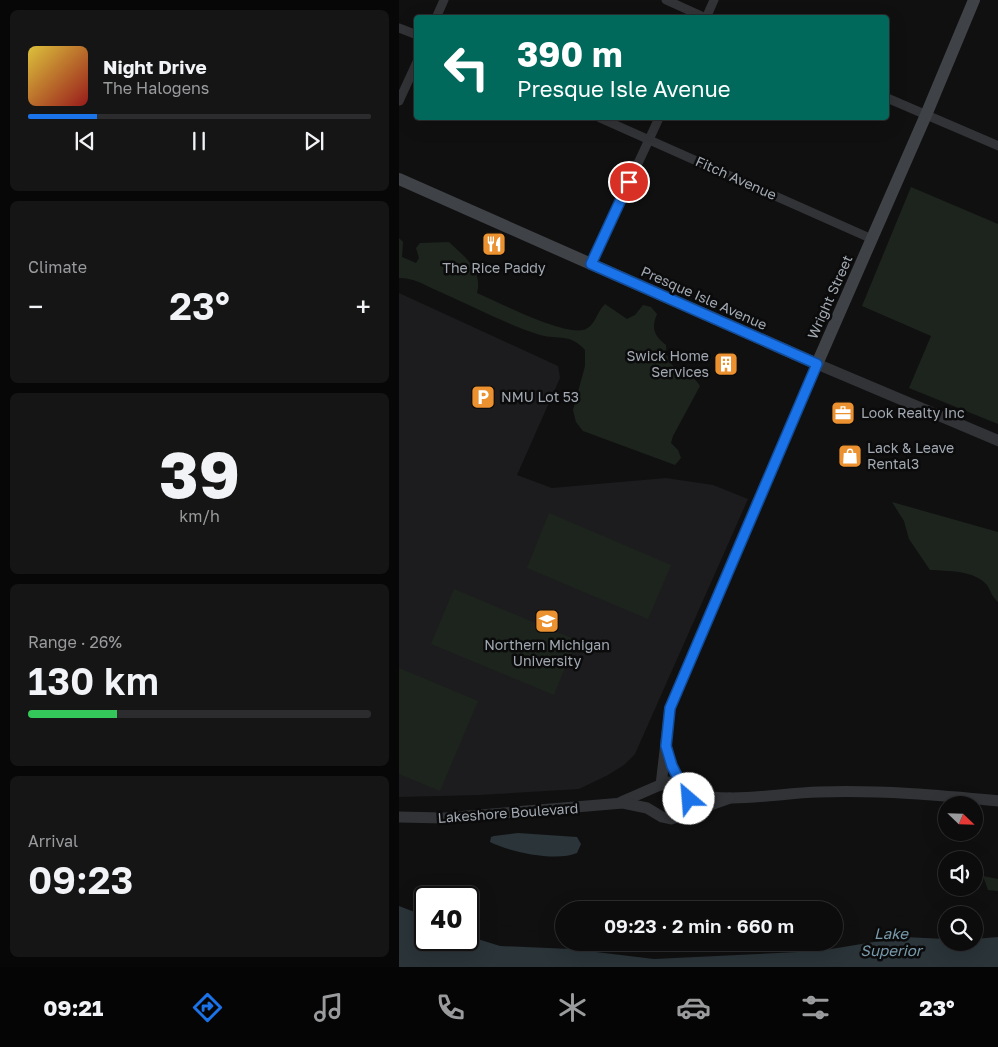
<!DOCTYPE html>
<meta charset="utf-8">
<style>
body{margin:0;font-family:"Golos Text",sans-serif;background:#151516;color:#f1f3f6;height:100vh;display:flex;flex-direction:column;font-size:19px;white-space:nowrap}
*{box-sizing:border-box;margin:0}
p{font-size:16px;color:#9a9b9d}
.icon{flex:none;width:28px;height:28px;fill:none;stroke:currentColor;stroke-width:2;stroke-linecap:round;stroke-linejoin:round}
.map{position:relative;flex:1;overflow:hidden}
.details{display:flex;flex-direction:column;gap:10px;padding:10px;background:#070707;width:399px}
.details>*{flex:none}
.top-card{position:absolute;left:15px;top:15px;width:475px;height:105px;border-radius:5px;box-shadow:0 5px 20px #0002,0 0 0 1px #2c2c2e;background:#00695c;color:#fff;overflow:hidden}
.needle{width:32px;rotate:113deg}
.buttons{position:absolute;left:539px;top:796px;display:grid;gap:10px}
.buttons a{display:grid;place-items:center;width:45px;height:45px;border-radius:50%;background:#0c0c0d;box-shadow:0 5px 20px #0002,0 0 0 1px #2c2c2e;font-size:25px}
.speed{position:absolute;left:15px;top:886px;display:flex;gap:10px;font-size:25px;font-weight:700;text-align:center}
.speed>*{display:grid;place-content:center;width:65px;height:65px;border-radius:50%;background:#0c0c0d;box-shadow:0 5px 20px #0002,0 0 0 1px #2c2c2e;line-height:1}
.speed .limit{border:2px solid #111;border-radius:8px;background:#fff;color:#111}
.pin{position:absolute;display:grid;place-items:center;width:42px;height:42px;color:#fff;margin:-21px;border:2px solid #fff;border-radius:50%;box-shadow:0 1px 5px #0007}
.me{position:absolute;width:55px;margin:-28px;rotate:333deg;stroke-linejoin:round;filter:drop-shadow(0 0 4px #0008)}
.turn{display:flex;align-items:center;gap:18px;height:105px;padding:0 20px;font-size:22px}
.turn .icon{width:65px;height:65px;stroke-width:2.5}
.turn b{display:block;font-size:35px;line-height:42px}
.big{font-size:38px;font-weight:600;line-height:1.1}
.details .card{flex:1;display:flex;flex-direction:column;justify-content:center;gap:8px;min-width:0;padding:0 18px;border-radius:8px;background:#151516}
.details .dial{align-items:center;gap:0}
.dial b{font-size:65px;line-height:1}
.song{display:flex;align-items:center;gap:15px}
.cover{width:60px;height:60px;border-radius:8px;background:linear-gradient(135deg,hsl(50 70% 55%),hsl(0 70% 35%))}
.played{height:5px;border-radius:2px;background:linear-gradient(90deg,#1a73e8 20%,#2c2c2e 20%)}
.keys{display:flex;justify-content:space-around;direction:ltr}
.heat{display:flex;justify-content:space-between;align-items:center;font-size:28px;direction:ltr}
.charge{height:8px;border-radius:4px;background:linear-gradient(90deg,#34c759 26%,#2c2c2e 0)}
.trip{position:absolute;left:156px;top:901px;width:288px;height:50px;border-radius:25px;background:#0c0c0d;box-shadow:0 5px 20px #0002,0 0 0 1px #2c2c2e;font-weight:600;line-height:50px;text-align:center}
.tab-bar{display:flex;height:80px;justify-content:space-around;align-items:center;background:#050505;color:#9a9b9d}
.tab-bar .icon{width:35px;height:35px}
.tab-bar .on{color:#1a73e8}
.tab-bar b{font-size:22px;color:#f1f3f6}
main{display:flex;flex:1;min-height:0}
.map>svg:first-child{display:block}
</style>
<main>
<section class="details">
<div class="card">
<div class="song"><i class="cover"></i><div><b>Night Drive</b><p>The Halogens</p></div></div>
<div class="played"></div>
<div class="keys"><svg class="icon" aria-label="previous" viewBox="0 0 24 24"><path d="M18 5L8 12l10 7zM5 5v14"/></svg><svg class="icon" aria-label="pause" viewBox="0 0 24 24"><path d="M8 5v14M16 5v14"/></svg><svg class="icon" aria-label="next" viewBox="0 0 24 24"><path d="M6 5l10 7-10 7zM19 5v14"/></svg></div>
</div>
<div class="card"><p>Climate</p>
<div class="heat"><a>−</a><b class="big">23°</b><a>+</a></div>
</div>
<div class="card dial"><b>39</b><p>km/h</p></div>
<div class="card"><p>Range · 26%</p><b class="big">130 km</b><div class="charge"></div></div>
<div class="card"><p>Arrival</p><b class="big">09:23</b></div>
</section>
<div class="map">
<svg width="600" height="967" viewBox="0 0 600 967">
<rect width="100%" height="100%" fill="#101011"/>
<polygon fill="#1c1c1e" points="0,293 159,366 161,378 118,475 153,488 267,478 314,485 349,499 236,754 225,765 209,775 180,789 80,795 0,797"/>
<g fill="#1d241d">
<polygon points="512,187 599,224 599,424 510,388 532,336 463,306"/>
<path d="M0 238 4 242 3 257 17 263 20 258 17 248 21 243 50 242C65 256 84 270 78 293 99 302 169 338 187 329 197 324 198 311 206 304L228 319 236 315 244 305 252 307 258 314C252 328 255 336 267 345 267 376 289 366 301 386L274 436 272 443 279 450 282 458 276 465 184 431 177 422 174 410 186 366V350C171 333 160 340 141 335 106 324 72 305 39 291 25 285 16 278 0 278Z"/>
<path d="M493 502 599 532V602C593 597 592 591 588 585 575 570 549 571 531 570L510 539 505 521Z"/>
<polygon points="150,513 272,565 249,619 128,568"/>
<polygon points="55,589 177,640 155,695 32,644"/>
<polygon points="0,668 79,701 41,791 0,774"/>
<polygon points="584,876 599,879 599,891 589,890"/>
</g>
<g fill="#2a3439">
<path d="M119 833 178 837 182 844 178 853C157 862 111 852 91 842L92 837 95 836Z"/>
<polygon points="0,899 26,903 26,940 69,940 69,917 165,942 435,942 547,920 548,942 575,942 575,921 599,924 599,967 0,967"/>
</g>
<g fill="#101011">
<polygon points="0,896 26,901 26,916 0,906"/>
<polygon points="69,915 97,924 144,933 165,933 165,942 435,942 435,930 489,916 548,917 547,939 505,937 420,951 255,959 172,949 101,946 69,936"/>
<polygon points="575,919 600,922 599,937 575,939"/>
</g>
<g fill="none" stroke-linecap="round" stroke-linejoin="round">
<g stroke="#313336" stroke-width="9">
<polyline points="267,0 307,18"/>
<polyline points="37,18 45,0"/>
<polyline points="307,18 315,0"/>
<polyline points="0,28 18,35"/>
<polyline points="488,98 600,146"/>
<polyline points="0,101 18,62"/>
<polyline points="201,118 473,239"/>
<polyline points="192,265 260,118"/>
</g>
<g stroke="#313336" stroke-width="11">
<path d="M268 751C271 759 273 767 277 774 284 788 297 800 283 815"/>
<polyline points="262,785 271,708 418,364 600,441"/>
<path d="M288 792C330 805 377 793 420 792 480 790 540 795 600 801"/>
<polyline points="222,802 268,782 276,783 285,788"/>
<polyline points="0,817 45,818 224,803 248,808 263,817 272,819 331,798"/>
</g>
<polyline stroke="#3f4246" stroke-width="12" points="0,179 418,364 527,115 575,0"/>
</g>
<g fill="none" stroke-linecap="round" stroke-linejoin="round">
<g stroke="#114b97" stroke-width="12">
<polyline id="route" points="230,182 192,264 418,364 271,708 267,746 273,766 290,799"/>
</g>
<use href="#route" stroke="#1a73e8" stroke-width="9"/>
</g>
<defs>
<g id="restaurant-square" transform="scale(1.25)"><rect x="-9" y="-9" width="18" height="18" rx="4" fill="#eb912f" stroke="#0b0b0c"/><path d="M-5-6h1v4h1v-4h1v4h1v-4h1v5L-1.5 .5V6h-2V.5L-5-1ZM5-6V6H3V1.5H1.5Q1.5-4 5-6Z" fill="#fff"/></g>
<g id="building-square" transform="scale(1.25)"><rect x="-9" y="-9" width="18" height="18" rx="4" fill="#eb912f" stroke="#0b0b0c"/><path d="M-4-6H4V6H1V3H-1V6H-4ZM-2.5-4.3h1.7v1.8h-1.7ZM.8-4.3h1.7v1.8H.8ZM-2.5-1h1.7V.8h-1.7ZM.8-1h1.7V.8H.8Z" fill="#fff"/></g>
<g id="parking-square" transform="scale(1.25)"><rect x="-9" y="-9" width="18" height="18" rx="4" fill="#eb912f" stroke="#0b0b0c"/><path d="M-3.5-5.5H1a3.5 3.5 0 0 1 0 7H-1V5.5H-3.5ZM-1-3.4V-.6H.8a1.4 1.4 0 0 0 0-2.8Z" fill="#fff"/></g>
<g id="office-square" transform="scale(1.25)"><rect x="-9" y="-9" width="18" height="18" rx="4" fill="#eb912f" stroke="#0b0b0c"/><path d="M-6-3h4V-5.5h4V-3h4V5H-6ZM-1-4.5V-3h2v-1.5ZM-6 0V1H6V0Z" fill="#fff"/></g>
<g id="shop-square" transform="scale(1.25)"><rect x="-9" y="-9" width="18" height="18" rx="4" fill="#eb912f" stroke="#0b0b0c"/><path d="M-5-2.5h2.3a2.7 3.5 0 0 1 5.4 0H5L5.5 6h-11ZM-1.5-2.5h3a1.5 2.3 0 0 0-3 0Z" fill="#fff"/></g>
<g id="university-square" transform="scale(1.25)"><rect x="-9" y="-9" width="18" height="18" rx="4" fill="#eb912f" stroke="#0b0b0c"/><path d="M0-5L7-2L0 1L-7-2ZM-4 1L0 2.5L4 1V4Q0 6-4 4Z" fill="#fff"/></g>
</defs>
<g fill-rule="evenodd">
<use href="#restaurant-square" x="95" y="244"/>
<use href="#building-square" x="327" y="364"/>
<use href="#parking-square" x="84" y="397"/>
<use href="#office-square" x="444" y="413"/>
<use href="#shop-square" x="451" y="456"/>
<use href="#university-square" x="148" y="621"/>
</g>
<g text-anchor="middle" stroke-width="5" stroke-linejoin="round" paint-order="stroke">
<g font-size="14" fill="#a2a9b2" stroke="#0b0b0c">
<text transform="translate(337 178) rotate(24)" y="5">Fitch Avenue</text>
<text transform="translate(431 297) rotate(-66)" y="5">Wright Street</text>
<text transform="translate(305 298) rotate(24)" y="5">Presque Isle Avenue</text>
<text transform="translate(109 813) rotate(-4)" y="5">Lakeshore Boulevard</text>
</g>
<g font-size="14" fill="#a2a9b2" stroke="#0b0b0c" text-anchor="start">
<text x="95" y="273" text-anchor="middle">The Rice Paddy</text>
<text x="310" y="361" text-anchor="end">Swick Home<tspan x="310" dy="16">Services</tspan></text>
<text x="102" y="402">NMU Lot 53</text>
<text x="462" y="418">Look Realty Inc</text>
<text x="468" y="453">Lack &amp; Leave<tspan x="468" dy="16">Rental3</tspan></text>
<text x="148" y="650" text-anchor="middle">Northern Michigan<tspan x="148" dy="16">University</tspan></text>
</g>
<g font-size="15" font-style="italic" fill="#799bac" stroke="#0b0b0c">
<text x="492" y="939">Lake<tspan x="492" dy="17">Superior</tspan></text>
</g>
</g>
</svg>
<div class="buttons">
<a><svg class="needle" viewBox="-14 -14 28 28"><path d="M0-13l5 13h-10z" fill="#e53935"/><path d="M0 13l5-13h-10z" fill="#9a9b9d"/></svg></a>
<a><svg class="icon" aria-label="sound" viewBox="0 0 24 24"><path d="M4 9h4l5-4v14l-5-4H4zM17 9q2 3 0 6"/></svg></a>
<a><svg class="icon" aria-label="search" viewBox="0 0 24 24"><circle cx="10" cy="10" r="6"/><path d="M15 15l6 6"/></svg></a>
</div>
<div class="speed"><div class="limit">40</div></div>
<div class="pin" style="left:230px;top:182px;background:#d93025"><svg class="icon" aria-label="arrive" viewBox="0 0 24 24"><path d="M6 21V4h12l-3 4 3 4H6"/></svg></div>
<svg class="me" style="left:290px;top:799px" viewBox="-20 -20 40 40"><circle r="19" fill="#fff"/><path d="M0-13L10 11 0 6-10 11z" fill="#1a73e8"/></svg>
<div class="trip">09:23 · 2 min · 660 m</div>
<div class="top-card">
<div class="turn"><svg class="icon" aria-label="left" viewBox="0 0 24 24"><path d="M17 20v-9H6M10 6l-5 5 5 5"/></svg><div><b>390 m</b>Presque Isle Avenue</div></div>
</div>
</div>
</main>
<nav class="tab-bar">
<b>09:21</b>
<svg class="icon on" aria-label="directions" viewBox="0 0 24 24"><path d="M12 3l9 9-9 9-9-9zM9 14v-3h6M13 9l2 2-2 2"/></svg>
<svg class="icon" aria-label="music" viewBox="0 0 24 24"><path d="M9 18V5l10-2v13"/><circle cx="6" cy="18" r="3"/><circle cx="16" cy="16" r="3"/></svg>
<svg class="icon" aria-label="phone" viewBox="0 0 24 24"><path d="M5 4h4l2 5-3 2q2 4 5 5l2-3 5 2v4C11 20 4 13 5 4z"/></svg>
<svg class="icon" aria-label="climate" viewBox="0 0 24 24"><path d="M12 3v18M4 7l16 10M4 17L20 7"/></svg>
<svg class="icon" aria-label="car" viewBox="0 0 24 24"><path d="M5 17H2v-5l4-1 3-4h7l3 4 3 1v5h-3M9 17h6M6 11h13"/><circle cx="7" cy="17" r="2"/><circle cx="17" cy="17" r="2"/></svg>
<svg class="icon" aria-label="filters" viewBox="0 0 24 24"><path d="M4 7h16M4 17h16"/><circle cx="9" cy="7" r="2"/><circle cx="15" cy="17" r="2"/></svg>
<b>23°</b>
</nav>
